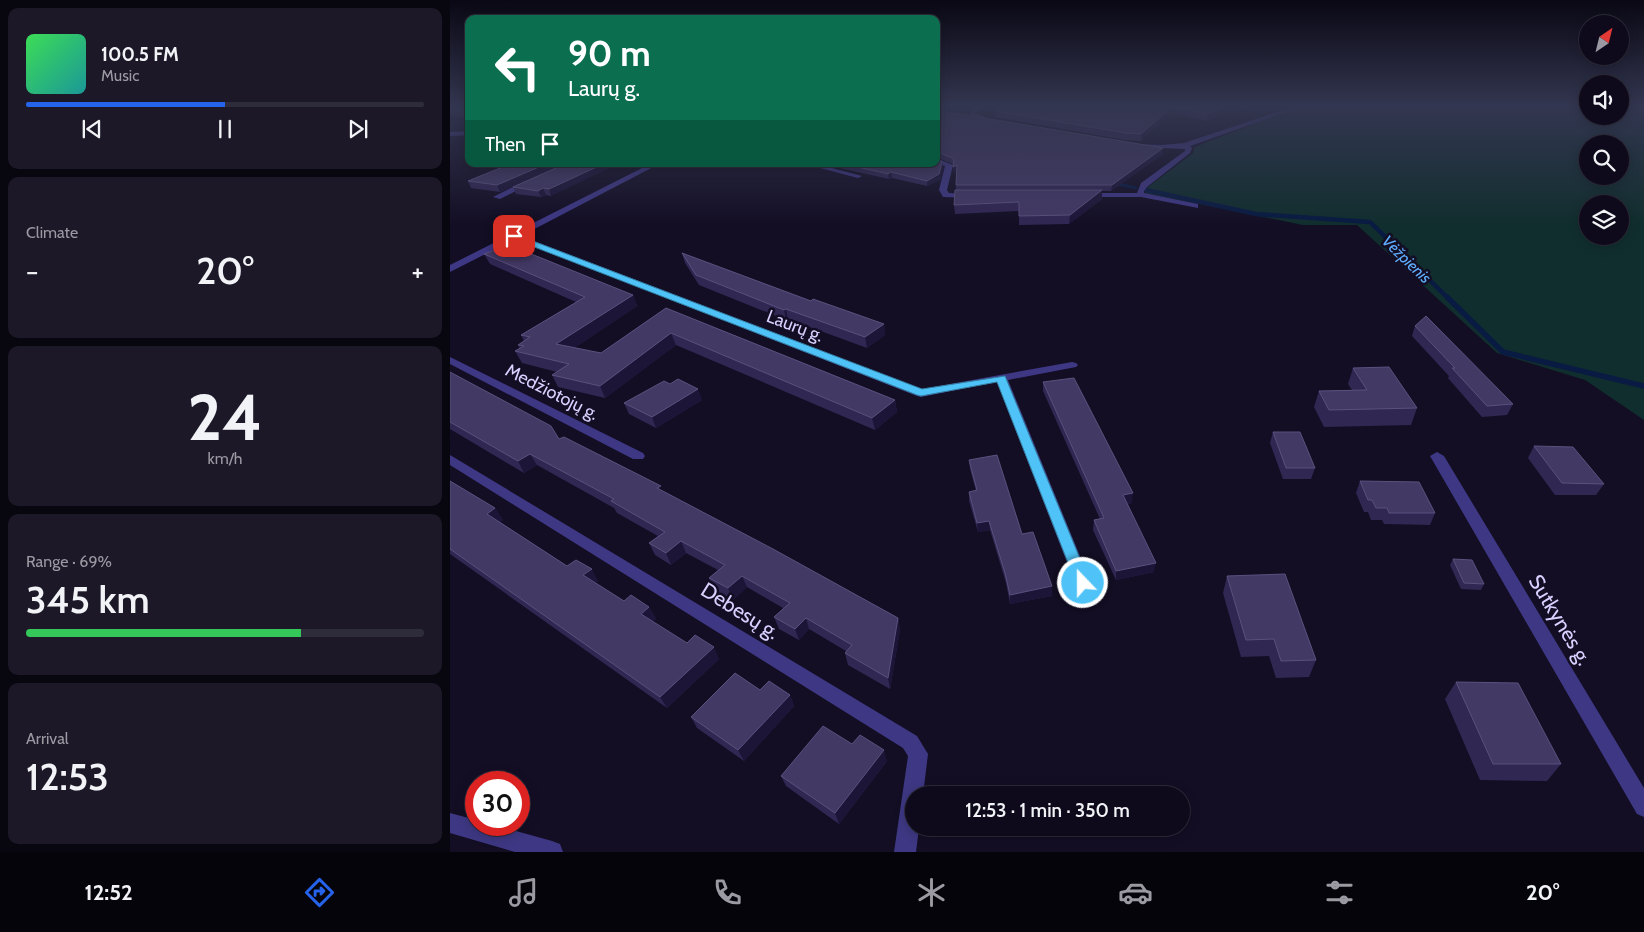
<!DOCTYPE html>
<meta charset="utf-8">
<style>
body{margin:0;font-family:Cabin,sans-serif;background:#1c1828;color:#f1f3f6;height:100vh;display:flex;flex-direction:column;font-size:19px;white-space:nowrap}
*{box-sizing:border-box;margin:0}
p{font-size:16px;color:#9b9aa3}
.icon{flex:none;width:28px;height:28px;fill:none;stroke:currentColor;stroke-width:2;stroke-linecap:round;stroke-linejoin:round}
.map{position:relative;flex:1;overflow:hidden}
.side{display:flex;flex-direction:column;gap:8px;padding:8px;background:#08060f;width:450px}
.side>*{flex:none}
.hud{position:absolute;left:15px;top:15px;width:475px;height:152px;border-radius:10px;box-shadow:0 2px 12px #0003,0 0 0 1px #2e2b3a;background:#0b6e4f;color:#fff;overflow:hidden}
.needle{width:32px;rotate:35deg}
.buttons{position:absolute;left:1129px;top:15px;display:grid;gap:10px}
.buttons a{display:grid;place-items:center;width:50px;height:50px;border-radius:50%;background:#0e0a1b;box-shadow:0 2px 12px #0003,0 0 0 1px #2e2b3a;font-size:25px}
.speed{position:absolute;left:15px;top:771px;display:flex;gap:10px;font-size:25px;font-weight:700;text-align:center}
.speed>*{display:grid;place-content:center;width:65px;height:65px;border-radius:50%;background:#0e0a1b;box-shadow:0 2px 12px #0003,0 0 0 1px #2e2b3a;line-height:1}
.speed .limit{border:8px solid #d22;background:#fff;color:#111}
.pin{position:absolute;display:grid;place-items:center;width:42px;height:42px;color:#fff;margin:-21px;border-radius:10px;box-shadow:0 2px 8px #0006}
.me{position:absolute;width:55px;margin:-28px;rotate:338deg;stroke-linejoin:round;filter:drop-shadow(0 0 4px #0008)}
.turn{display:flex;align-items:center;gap:18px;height:105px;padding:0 20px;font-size:22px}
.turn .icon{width:65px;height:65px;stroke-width:2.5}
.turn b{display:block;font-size:35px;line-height:42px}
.then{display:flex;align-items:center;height:48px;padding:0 20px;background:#0003;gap:10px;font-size:19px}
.big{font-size:38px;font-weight:600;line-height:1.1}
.side .widget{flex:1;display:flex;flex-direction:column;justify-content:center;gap:8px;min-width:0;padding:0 18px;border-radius:10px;background:#1c1828}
.side .dial{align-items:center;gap:0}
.dial b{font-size:65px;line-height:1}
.song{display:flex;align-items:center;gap:15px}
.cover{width:60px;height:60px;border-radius:8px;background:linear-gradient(135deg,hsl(130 70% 55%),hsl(180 70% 35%))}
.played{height:5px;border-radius:2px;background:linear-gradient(90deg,#2563eb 50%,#2e2b3a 50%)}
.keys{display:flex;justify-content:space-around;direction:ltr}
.heat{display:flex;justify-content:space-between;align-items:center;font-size:28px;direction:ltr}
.charge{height:8px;border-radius:4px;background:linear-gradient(90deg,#34c759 69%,#2e2b3a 0)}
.trip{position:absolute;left:455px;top:786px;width:285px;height:50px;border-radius:25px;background:#0e0a1b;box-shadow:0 2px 12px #0003,0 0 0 1px #2e2b3a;font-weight:600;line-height:50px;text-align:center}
.tabs{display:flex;height:80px;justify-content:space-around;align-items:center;background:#06040b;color:#9b9aa3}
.tabs .icon{width:35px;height:35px}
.tabs .active{color:#2563eb}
.tabs b{font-size:22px;color:#f1f3f6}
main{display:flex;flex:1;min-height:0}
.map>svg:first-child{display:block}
</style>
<main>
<section class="side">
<div class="widget">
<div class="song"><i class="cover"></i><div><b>100.5 FM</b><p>Music</p></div></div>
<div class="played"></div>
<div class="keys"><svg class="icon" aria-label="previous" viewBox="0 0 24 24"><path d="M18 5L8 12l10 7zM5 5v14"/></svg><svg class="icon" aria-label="pause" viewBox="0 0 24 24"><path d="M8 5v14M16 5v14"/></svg><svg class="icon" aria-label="next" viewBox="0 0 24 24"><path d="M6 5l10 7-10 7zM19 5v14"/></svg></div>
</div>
<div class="widget"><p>Climate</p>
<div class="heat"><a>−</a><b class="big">20°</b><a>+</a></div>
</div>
<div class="widget dial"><b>24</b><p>km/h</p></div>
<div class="widget"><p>Range · 69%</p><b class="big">345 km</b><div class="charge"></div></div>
<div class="widget"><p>Arrival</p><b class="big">12:53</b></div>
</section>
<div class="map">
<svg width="1194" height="852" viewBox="0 0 1194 852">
<rect width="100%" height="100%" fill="#130e24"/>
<path fill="#112e2e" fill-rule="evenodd" d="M850 106H1137L1138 116H1170V106H1194V420L1135 380 1047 353 907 225H853L695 193 698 187 743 153 745 147ZM1138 144H1170V176H1138ZM1138 204H1170V236H1138Z"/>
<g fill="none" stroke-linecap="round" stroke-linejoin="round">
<polyline stroke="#091b42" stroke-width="3" points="663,183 686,188"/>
<polyline stroke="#091b42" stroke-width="4.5" points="696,190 806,214 920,222 998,298"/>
<polyline stroke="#091b42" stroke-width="5.5" points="997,297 1053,352 1194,386"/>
<g fill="#3e3884" fill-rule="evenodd">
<polygon points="527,106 534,106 525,113 542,120 542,122 520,115 522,109"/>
<polygon points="845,106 853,106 740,146 742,148 740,153 697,187 694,191 694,193 748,204 748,208 691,197 635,197 631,195 635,193 687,193 691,183 735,151 735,149 685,147 682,145 683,144 711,145 734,143"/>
<polygon points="19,131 19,135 0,136 0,132"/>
<polygon points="486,158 503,165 497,190 499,193 521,194 525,196 524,198 493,197 489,190 495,166 486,163"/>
<polygon points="200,164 209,164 71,236 472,389 622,362 626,363 628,365 626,367 558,380 641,583 639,587 633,589 627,587 625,583 547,382 471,397 467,396 65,239 0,272 0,265"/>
<polygon points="355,164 367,164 412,176 408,178"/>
<polygon points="75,181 82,183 50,199 43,197"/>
<polygon points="0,357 193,453 195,456 193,459 183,459 0,364"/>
<polygon points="987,452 994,456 1194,788 1194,817 1187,814 980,456"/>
<polygon points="0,455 467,736 478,754 473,795 464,795 464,828 469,828 466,852 444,852 458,756 453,748 0,465"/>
<polygon points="0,813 26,820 26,825 44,825 102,841 110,844 113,852 65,852 0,833"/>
</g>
</g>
<g fill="#312753">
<polygon points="0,106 19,106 19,119 0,114"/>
<polygon points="486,106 496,106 488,110 713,148 713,154 661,191 652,191 652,199 619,224 569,225 569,211 505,214 504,205 506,190 506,171 503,173 503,164 486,157"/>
<polygon points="553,106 800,106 794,108 787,106 757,121 721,113 691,141 675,140 545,117 545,111"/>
<polygon points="492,162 493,167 490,180 477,186 442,178 439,179 372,164 486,164"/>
<polygon points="60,164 113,164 50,192 21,188 18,181"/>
<polygon points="115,164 101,196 96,195 91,197 66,194 63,187"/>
<polygon points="232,253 361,301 434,324 435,335 417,348 338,319 336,320 249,285 235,263"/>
<polygon points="34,254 183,295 187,306 124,348 151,353 216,308 445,400 447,412 425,430 226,345 155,398 108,387 102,375 107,372 72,363 65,351 70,349 68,345 74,341 71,335 126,302 40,264"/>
<polygon points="965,326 1063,404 1057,415 1032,417 998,378 999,376 962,336"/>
<polygon points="903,368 967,408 961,425 874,427 864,407 869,391 902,390 898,384"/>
<polygon points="0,372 109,439 213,491 448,618 450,630 440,689 398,665 395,653 396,651 359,629 349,640 329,629 324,617 333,608 297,587 283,600 264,590 259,578 268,570 236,553 221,565 205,555 199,543 208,536 167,513 164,508 87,465 74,473 0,429"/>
<polygon points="593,382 682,503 677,504 704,572 666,580 643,530 644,520 650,519 593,391"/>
<polygon points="220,384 252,400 206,428 179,414 174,403"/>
<polygon points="823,432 865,468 861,479 833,479 820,443"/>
<polygon points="1084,446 1154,484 1146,495 1105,495 1078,458"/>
<polygon points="519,460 572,534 602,586 602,596 560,604 556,583 540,530 528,532 519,501 519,492 526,491 520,469"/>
<polygon points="0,481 45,508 53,520 50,522 117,566 148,581 145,583 174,601 199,607 206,619 202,621 237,643 269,659 217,708 0,554"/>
<polygon points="910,481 985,513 980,525 934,524 932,520 921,520 918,512 914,512 906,493"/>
<polygon points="1003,559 1034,584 1031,590 1011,589 1000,565"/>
<polygon points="777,576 866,660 859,677 826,678 819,656 791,657 773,593"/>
<polygon points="1006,682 1111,764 1097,781 1030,780 995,699"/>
<polygon points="340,695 344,706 294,761 247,728 241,717"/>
<polygon points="402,744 437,761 389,824 336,786 331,776"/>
</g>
<g fill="#1d1538">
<polygon points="486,106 496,106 486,111"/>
<polygon points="775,106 787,106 757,121 758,114"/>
<polygon points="722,107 721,113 691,141 691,134"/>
<polygon points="713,148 713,154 661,191 662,185"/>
<polygon points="492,162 493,167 490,180 477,186 477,181"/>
<polygon points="96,164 113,164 50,192 47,185"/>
<polygon points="153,164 168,164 101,196 99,189"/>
<polygon points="507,165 507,171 503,173 503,167"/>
<polygon points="441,172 442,178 439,179 438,174"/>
<polygon points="93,188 96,195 91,197 88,191"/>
<polygon points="652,190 652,199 619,224 620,215"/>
<polygon points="183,295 187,306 112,356 106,344"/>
<polygon points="336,309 338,319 336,320 334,310"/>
<polygon points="434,324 435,335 417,348 415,337"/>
<polygon points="221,333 226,345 155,398 150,386"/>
<polygon points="248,389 252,400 206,428 202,417"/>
<polygon points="445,400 447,412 425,430 422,418"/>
<polygon points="80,454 87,465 74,473 68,461"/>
<polygon points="683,493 682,503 672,505 673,495"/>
<polygon points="45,508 53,520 45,525 37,514"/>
<polygon points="539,521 540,530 528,532 527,523"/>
<polygon points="231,541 236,553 221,565 216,553"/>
<polygon points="706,563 704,572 666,580 666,571"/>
<polygon points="142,569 148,581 140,587 133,575"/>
<polygon points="292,576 297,587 283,600 278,588"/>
<polygon points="602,586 602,596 560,604 560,595"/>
<polygon points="199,607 206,619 197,625 191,614"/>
<polygon points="356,618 359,629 349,640 345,629"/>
<polygon points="448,618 450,630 440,689 438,678"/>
<polygon points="264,647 269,659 217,708 210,697"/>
<polygon points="340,695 344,706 294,761 288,750"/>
<polygon points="434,750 437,761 389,824 385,813"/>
</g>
<g fill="#433965" stroke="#5a517e">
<polygon points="0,106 19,106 19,114 0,109"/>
<polygon points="553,106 775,106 758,114 722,107 691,134 676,133 545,111"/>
<polygon points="486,110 713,148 662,185 506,185 507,165 503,167 504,159 486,151"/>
<polygon points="486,159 492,162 489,174 477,181 441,172 438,174 395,164 486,164"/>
<polygon points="60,164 96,164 47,185 18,181"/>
<polygon points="115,164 153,164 99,189 93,188 88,191 63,187"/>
<polygon points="505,190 652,190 620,215 569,216 569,202 504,205"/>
<polygon points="59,245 183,295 106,344 151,353 216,308 445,400 422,418 221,333 150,386 102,375 119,364 65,351 74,346 68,345 80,337 71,335 135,297 34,254"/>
<polygon points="232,253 361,301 363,299 434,324 415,337 336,309 334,310 246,275"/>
<polygon points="976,316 1063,404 1037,406 1002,368 1005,368 965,326"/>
<polygon points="939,367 967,408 879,410 869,391 917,390 903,368"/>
<polygon points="0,372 101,426 109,439 114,437 211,486 207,488 323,549 448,618 438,678 395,653 402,645 356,618 345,629 324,617 340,603 292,576 278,588 259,578 275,565 231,541 216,553 199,543 215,532 161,501 164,499 80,454 68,461 0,422"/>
<polygon points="624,378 683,493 673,495 706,563 666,571 644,520 654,518 593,382"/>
<polygon points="228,379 248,389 202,417 174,403 214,381 220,384"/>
<polygon points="823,432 850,432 865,468 836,468"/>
<polygon points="1084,446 1123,447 1154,484 1112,483"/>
<polygon points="547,455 572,534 583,532 602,586 560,595 555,573 539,521 527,523 519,492 527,490 519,460"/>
<polygon points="0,481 45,508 37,514 117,566 126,560 142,569 133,575 174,601 181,595 199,607 191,614 237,643 245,635 264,647 210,697 0,549"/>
<polygon points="910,481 969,482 985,513 939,513 937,508 926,508 922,500 918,500"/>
<polygon points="1003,559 1022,560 1034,584 1014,583"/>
<polygon points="835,574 866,660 831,661 824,639 796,640 777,576"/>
<polygon points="285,673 310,690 319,681 340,695 288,750 241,717"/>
<polygon points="1006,682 1068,683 1111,764 1043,764"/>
<polygon points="373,726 402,744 410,735 434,750 385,813 331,776"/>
</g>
<linearGradient id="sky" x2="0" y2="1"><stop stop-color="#0a0814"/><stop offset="0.47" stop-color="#333650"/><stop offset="1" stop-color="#333650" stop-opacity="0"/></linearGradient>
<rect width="1194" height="225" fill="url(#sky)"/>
<polygon fill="#4fc3f7" stroke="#337fa1" points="61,235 67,235 472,389 555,376 640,583 638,587 633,589 628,587 626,583 547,382 471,396 467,395 61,238"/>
<g text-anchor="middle" stroke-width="5" stroke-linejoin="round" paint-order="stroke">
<g font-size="16" font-style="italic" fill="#5faeff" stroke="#130e24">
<text transform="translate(957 259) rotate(44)" y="6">Vėžpienis</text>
</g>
<g font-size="18" fill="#d8d1ff" stroke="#130e24">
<text transform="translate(345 326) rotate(21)" y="6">Laurų g.</text>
<text transform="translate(102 392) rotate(27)" y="6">Medžiotojų g.</text>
</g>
<g font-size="21" fill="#d8d1ff" stroke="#130e24">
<text transform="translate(290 611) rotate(32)" y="7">Debesų g.</text>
<text transform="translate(1110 620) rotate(59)" y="7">Sutkynės g.</text>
</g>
</g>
</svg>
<div class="buttons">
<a><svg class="needle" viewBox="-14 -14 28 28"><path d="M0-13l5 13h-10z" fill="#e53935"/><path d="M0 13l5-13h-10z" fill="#9b9aa3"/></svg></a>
<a><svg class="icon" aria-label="sound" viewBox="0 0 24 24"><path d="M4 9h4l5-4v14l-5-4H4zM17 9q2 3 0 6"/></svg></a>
<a><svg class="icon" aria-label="search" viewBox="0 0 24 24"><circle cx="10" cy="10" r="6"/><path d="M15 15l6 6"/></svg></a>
<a><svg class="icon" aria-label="layers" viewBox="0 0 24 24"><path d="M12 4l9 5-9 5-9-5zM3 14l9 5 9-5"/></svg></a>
</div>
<div class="speed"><div class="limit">30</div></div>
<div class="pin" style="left:64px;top:236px;background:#d93025"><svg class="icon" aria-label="arrive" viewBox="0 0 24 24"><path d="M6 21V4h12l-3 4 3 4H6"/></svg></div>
<svg class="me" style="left:633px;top:583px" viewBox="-20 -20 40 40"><circle r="17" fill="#4fc3f7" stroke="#fff" stroke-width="3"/><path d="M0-11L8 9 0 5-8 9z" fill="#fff"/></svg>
<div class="trip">12:53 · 1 min · 350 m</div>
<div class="hud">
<div class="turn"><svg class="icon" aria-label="left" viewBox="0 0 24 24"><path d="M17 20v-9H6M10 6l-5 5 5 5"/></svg><div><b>90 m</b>Laurų g.</div></div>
<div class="then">Then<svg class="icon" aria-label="arrive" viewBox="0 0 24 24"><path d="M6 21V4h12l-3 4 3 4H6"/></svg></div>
</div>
</div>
</main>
<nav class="tabs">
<b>12:52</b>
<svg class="icon active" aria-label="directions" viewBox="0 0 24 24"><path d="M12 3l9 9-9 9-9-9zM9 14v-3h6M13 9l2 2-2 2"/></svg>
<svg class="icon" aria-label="music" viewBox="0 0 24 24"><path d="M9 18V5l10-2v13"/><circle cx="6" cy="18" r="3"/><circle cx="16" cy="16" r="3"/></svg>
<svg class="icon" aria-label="phone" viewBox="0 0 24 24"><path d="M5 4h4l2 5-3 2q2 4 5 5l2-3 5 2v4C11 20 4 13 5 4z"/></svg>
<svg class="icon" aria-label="climate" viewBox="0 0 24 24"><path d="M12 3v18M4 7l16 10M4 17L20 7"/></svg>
<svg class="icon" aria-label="car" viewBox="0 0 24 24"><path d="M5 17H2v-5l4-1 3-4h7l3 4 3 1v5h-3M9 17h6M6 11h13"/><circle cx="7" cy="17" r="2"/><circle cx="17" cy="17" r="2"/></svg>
<svg class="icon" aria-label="filters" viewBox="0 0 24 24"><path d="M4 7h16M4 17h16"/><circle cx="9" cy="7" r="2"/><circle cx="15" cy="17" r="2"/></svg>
<b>20°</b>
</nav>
